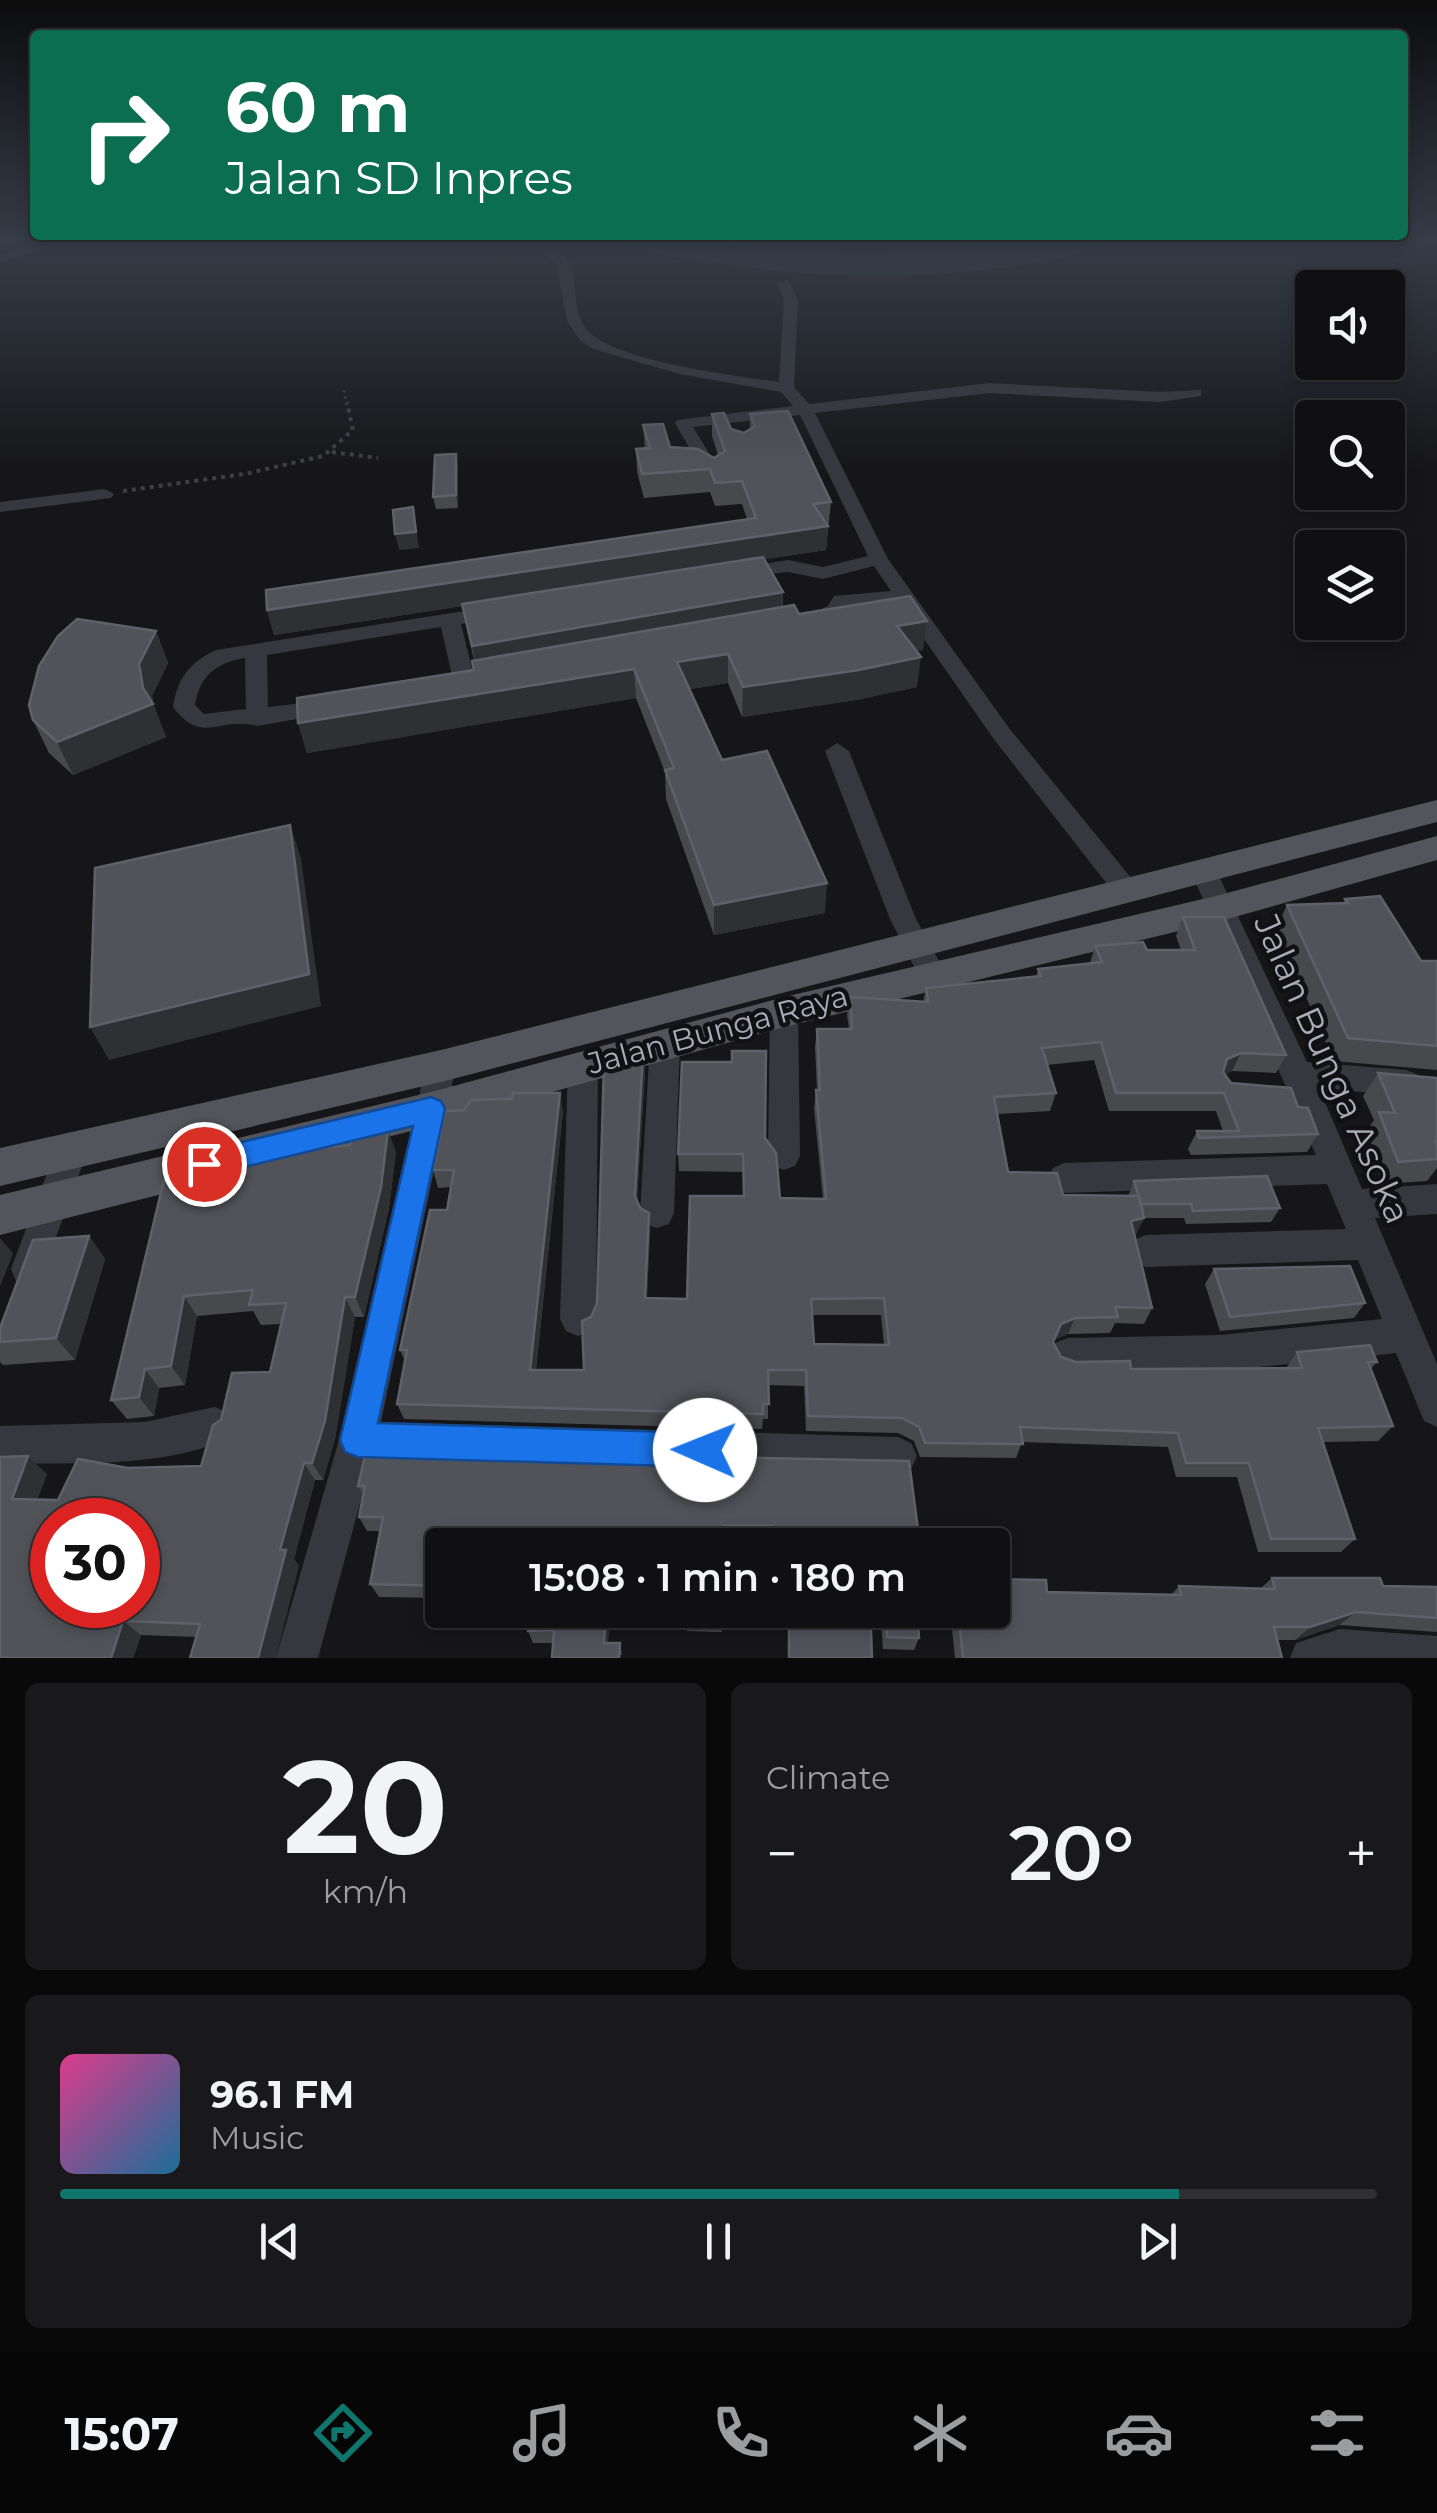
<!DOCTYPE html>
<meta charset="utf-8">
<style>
body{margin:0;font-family:Montserrat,sans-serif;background:#19191b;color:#f1f3f6;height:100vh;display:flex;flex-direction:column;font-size:38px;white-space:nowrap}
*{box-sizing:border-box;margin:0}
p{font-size:32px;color:#9c9d9f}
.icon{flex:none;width:55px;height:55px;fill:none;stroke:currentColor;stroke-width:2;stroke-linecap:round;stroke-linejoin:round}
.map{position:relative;height:1658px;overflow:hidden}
.details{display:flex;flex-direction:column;gap:25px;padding:25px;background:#09090a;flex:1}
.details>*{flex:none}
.hud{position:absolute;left:30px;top:30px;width:1378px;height:210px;border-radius:10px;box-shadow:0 5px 15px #0003,0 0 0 2px #303032;background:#0b6e4f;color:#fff;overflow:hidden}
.tools{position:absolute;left:1295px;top:270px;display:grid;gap:20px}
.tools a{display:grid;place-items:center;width:110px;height:110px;border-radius:10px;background:#101012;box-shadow:0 5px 15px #0003,0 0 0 2px #303032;font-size:50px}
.speed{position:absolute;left:30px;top:1498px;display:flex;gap:20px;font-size:50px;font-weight:700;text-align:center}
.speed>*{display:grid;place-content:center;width:130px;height:130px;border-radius:50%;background:#101012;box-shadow:0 5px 15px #0003,0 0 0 2px #303032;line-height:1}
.speed .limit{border:15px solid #d22;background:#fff;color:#111}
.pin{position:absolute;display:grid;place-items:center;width:85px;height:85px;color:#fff;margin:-42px;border:5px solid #fff;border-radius:50%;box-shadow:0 2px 10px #0007}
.me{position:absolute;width:110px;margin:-55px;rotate:271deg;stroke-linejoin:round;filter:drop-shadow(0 0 8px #0008)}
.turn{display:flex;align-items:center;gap:35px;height:210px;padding:0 30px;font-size:45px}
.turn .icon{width:130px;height:130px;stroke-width:2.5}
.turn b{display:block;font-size:70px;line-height:85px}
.big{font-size:75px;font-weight:600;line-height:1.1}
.details .tile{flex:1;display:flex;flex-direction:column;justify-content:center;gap:15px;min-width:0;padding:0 35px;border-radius:15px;background:#19191b}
.details .dial{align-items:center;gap:0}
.dial b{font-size:130px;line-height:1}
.song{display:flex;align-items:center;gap:30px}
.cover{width:120px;height:120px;border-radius:15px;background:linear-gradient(135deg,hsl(330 70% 55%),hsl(200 70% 35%))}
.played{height:10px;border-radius:5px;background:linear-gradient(90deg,#0f766e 85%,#303032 85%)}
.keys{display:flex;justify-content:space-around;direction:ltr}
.heat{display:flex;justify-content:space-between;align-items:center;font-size:55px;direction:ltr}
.details .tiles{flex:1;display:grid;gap:25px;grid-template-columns:1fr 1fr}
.tile:last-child{grid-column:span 2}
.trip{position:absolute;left:425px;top:1528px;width:585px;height:100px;border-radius:10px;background:#101012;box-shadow:0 5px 15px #0003,0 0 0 2px #303032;font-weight:600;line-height:100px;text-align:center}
.tabs{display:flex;height:160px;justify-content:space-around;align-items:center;background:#060607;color:#9c9d9f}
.tabs .icon{width:70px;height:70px}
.tabs .current{color:#0f766e}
.tabs b{font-size:45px;color:#f1f3f6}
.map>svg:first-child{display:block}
</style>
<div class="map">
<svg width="1437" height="1658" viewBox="0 0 1437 1658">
<rect width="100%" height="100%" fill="#161618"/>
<path fill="#2c353c" d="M596 239H678L859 255 937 250 997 239H1132C996 282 849 284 708 262 670 256 632 252 596 239Z"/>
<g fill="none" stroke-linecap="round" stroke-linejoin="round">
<polyline stroke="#3d3f44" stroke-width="2.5" stroke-dasharray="2.5 4" stroke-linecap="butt" points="344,390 347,405"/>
<g stroke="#3d3f44" stroke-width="4" stroke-dasharray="4 5" stroke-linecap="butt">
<polyline points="332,452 378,458"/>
<polyline points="123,491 245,474 323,456 353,430 347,402"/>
</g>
<g fill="#37383d" fill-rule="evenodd">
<polygon points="61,239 81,239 0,262 0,254"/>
<path d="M531 239H544C552 246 568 257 571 267 577 287 573 308 585 327 607 361 738 376 779 382L784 300 776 283 788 280 798 300 794 387 809 404 990 383 1160 392 1201 390V396L1160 402 990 393 815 413 888 559 1009 728 1136 884 1140 891 1136 898H1118L993 738 899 603 848 606C841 619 819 628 804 624V616L828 606 834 596 891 591 874 566 823 579 788 572 731 578V570L738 568 788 560 823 567 868 556 800 415 693 427 721 473 706 477 675 423 677 420 793 406 781 392 680 374 593 349 580 340 567 321 557 266Z"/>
<polygon points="105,489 114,494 111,498 0,512 0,502"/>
<path d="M496 606 503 608V616L461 624 476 685 473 690H457L454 685 441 627 267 655 268 707 329 700 337 702 340 707 337 712 257 726C220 716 202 746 173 707 177 679 190 662 216 650ZM245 658 246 709 204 714 195 705C200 675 216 663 245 658Z"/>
<polygon points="837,743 849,751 916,919 946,974 942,982 932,985 922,982 890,919 825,751"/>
<polygon points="1204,863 1213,865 1217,872 1307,1062 1406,1070 1417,1074 1421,1083 1417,1092 1406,1096 1319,1088 1362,1189 1437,1184 1437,1214 1375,1218 1437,1364 1437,1427 1424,1421 1396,1353 1220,1371 1068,1374 1055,1369 1050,1356 1055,1343 1068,1338 1220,1335 1382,1319 1358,1260 1146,1267 1134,1262 1129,1251 1134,1240 1146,1235 1346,1229 1327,1184 1064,1193 1053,1188 1048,1178 1053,1168 1064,1163 1316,1155 1191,872 1195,865"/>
<polygon points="784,1000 794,1004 798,1012 800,1156 795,1166 784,1170 773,1166 768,1156 770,1012 774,1004"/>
<polygon points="665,1031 675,1034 680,1043 674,1213 669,1224 657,1228 645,1224 640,1213 650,1043 655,1034"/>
<polygon points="441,1054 452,1057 456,1066 381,1422 898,1437 911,1443 917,1456 911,1469 898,1475 372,1459 318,1658 276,1658 339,1440 426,1066 430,1057"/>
<polygon points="583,1054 594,1057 598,1066 596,1319 590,1331 578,1336 566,1331 560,1319 568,1066 572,1057"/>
<polygon points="73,1133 84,1137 89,1147 40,1281 28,1285 16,1281 11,1269 57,1147 62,1137"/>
<path d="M215 1407 228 1413 234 1426 228 1439C158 1469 75 1462 0 1464V1426L144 1422Z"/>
<polygon points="1340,1629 1437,1636 1437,1658 1290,1658 1296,1643"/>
</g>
<g fill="#53555c" fill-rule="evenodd">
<polygon points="1437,800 1437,822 441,1082 0,1186 0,1148 441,1050"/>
<polygon points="1437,836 1437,860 1220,921 784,1027 431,1126 0,1235 0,1195 431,1092 784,997 1220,895"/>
</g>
</g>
<g fill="#47494d" fill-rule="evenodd">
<polygon points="712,414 731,429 744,433 750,430 750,414 831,502 826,550 765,559 783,592 783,607 799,614 923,650 916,651 917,687 856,700 742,717 728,683 690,689 722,760 825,913 714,935 666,799 665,772 636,698 307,753 298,723 473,670 474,661 462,606 274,635 267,610 747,519 742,504 715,506 710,492 644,498 637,472 636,449 645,449 643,425 670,447 714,458 718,455 712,436"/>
<polygon points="458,466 458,508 436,509 433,497"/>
<polygon points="156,631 168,663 152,696 154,706 166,737 73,775 49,753 33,720"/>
<polygon points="1345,899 1421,961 1437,961 1437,1070 1334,1061 1276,928 1287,905 1343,903"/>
<path d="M1183 917 1286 1055 1276 1073 1232 1071 1225 1074 1231 1083 1298 1107 1318 1134 1307 1152 1191 1155 1188 1149 1197 1131H1223L1216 1111H1109L1094 1060 1047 1065 1056 1093 1050 1111 998 1114 1008 1172 1063 1195 1128 1196 1134 1181 1280 1208 1271 1222 1186 1224 1184 1218H1144L1135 1235 1152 1308 1144 1324 1115 1323 1110 1333 1068 1334 1054 1339 1053 1342 1061 1357 1076 1362 1131 1369 1286 1368 1297 1352 1377 1362 1370 1370 1393 1426 1378 1441 1323 1442 1355 1539 1341 1552H1258L1237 1477H1176L1168 1447 1022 1442 1016 1458 920 1457 914 1441 898 1433 806 1431 804 1386 768 1385V1419H763L762 1429 404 1419 397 1404 405 1361 400 1350 447 1210 451 1187 438 1188 433 1170 563 1111 536 1370H584L591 1317 597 1303 643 1053 645 1071 637 1201 650 1230 647 1298 687 1299 743 1196V1172L679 1171 678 1154 765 1138 780 1198 823 1199 814 1108 816 1090H817L815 1047 817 1029H849L847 1015 850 997 923 1002 926 988 1036 977 1038 969 1090 963 1095 946 1147 950H1181L1176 936ZM812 1315H881L884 1345 814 1344Z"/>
<polygon points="1378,1073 1437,1078 1437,1168 1427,1181 1382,1184 1364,1135 1374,1120 1363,1096"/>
<polygon points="396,1152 389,1208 364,1317 355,1317 335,1439 323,1480 315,1480 294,1559 299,1566 196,1637 141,1635 133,1658 0,1658 0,1457 47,1474 37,1500 58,1500 128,1468 201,1466 221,1420 270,1372 281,1324 261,1325 253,1311 197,1316 185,1385 159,1388 154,1416 127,1419 111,1400 193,1178"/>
<polygon points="89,1236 105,1259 75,1360 3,1365 0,1362 0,1328"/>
<polygon points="1214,1269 1365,1303 1354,1318 1220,1331 1205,1284"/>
<polygon points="536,1458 920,1545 771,1545 771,1540 723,1540 723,1545 442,1545 442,1598 379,1597 370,1584 380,1531 367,1531 359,1517 363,1494 358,1486"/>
<polygon points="1272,1578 1383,1586 1437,1587 1437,1632 1339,1625 1295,1640 1277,1640 1282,1658 955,1658 950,1610 992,1610 1047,1592 1171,1595 1179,1586 1261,1588"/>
<polygon points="477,1610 610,1610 608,1643 620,1643 622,1655 553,1643 533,1643 528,1631 529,1617 480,1617"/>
<polygon points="666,1610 722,1610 722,1632 687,1631 687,1615 667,1614"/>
<polygon points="880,1610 917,1610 919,1638 914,1650 883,1649"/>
</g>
<g fill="#2f3033">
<polygon points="456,454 458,466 458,508 456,495"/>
<polygon points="413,507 419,548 399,550 395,534"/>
<polygon points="828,526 826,550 274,635 267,610"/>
<polygon points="783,592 782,615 476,670 472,646"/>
<polygon points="927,621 923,650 894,655 897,626"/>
<polygon points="156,631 168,663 152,696 154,706 166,737 73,775 57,742 143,688 139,664"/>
<polygon points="728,654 728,683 678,691 677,662"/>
<polygon points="921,657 917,687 856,700 742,717 743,687"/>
<polygon points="634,669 636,698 307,753 298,723"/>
<polygon points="290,825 301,858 321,1006 109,1060 90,1027"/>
<polygon points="827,883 825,913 714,935 714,905"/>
<polygon points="643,1053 645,1071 636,1213 635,1196"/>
<polygon points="1241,1053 1232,1071 1219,1077 1227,1059"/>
<polygon points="560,1093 563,1111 534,1386 530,1370"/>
<polygon points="388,1130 396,1152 389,1208 364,1317 355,1297"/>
<polygon points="649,1213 650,1230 646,1314 645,1298"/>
<polygon points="1144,1218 1136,1235 1123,1238 1131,1221"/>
<polygon points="89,1236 105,1259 75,1360 56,1338"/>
<polygon points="0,1238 13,1253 0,1287"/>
<polygon points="184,1296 197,1316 185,1385 171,1366"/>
<polygon points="345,1297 355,1317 335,1439 323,1480 312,1463"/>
<polygon points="1075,1318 1068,1334 1054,1340 1061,1324"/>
<polygon points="145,1369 159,1388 154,1416 139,1397"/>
<polygon points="28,1456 47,1474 31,1515 12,1499"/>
<polygon points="304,1463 315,1480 294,1559 299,1566 276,1658 258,1658 280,1550"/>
<polygon points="606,1610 610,1610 607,1655 604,1643"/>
<polygon points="1356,1612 1339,1625 1295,1640 1310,1627"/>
<polygon points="123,1621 141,1635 133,1658 111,1658"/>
</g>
<g fill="#525359" stroke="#5f6168" stroke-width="2.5" fill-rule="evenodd">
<polygon points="788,411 831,502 813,504 828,526 267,610 266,590 756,518 742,481 715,483 710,469 642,474 636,449 650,448 643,425 663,424 670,447 698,449 714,458 725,451 712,414 724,413 731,429 744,433 755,426 750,414"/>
<polygon points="456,454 456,495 433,497 435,455"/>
<polygon points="413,507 416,532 395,534 393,510"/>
<polygon points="763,557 783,592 472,646 462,604"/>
<polygon points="910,596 927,621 897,626 921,657 859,670 743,687 728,654 677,662 722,760 767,751 827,883 714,905 665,770 674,768 634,669 298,723 297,698 474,670 472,661 794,605 799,614"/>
<polygon points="77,619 156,631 139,664 143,688 153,704 57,742 33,720 29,705 39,666 58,636"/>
<polygon points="290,825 309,974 90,1027 95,868"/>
<polygon points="1380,896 1421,961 1437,961 1437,1046 1348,1038 1287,905 1348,903 1345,899"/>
<path d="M1183 917H1224L1286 1055 1241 1053 1227 1059 1223 1072 1231 1083 1291 1088 1298 1107 1308 1108 1318 1134 1199 1138 1197 1131H1239L1224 1093H1116L1101 1042 1042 1048 1056 1093 994 1097 1008 1172 1057 1173 1063 1195 1139 1196 1144 1218 1131 1221 1152 1308 1115 1307 1118 1317 1075 1318 1061 1324 1053 1342 1061 1357 1076 1362 1130 1361 1131 1369 1302 1368 1297 1352 1370 1345 1377 1362H1368L1393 1426 1318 1428 1355 1539H1271L1249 1463H1186L1178 1433 1020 1427 1023 1444 925 1443 919 1427 902 1418 808 1416 806 1370H768L769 1404H763V1414L397 1404 407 1350H400L430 1210H447L454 1170H433L445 1111 464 1110 471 1100 512 1099 513 1093H560L530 1370H584L582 1321 591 1317 597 1303 604 1063 643 1053 635 1196 640 1208 649 1213 645 1298 687 1299 690 1196H744L743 1154H678L682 1062H732V1051H766L765 1138 776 1153 780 1198 826 1199 816 1090H820L817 1029H852L850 997 928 1002 926 988 1041 976 1038 969 1102 962 1095 946 1143 942 1147 950H1195ZM884 1298 889 1345 814 1344 811 1299Z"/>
<polygon points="1378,1073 1437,1078 1437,1142 1435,1142 1437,1146 1437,1159 1398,1162 1379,1112 1395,1113"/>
<path d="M388 1130 381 1187 355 1297H345L325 1421 312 1463H304L280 1550H286L258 1658H190L200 1624 123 1621 111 1658H0V1457L28 1456 12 1499 58 1500 78 1459 128 1468 201 1466 213 1425 221 1420 232 1373 270 1372 286 1303 249 1305 253 1290 184 1296 171 1366 145 1369 139 1397 111 1400 164 1180 193 1178 196 1165 228 1157 350 1145 352 1133ZM52 1520H138V1605H52Z"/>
<polygon points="1267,1176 1280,1208 1193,1211 1191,1204 1141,1204 1134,1181"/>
<polygon points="89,1236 56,1338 0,1342 0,1328 33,1240"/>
<polygon points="1350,1266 1365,1303 1230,1317 1214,1269"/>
<polygon points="367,1448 535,1453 534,1458 615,1460 615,1455 909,1461 920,1545 773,1545 773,1526 723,1526 723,1545 668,1545 669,1533 611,1532 610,1545 442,1545 442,1586 370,1584 383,1517 359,1517 365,1486 358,1486"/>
<polygon points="1272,1578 1380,1578 1383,1586 1437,1587 1437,1618 1356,1612 1310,1627 1274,1627 1282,1658 963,1658 958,1610 992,1610 992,1579 1046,1580 1047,1592 1181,1595 1179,1586 1275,1589"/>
<polygon points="530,1610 606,1610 604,1643 620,1643 619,1658 552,1658 554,1630 528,1631"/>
<polygon points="687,1610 722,1610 722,1620 686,1619"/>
<polygon points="885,1610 917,1610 919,1638 887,1637"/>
<polygon points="789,1628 871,1629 872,1658 789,1658"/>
</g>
<linearGradient id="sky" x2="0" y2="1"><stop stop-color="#0c0c0d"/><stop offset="0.51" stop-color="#363c48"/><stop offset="1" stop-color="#363c48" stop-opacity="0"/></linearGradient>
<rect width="1437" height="471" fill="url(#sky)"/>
<polygon fill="#1a73e8" stroke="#114b97" stroke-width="2.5" points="431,1097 441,1101 445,1109 378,1423 705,1433 717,1438 722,1450 717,1462 705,1467 358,1457 345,1452 340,1440 413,1126 204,1177 194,1173 190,1164 194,1155 204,1151"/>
<g text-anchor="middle" stroke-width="9" stroke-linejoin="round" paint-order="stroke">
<g font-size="30" fill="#a8adb8" stroke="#111113">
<text transform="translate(718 1030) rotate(-15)" y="10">Jalan Bunga Raya</text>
</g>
<g font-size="35" fill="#a8adb8" stroke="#111113">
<text transform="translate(1332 1069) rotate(66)" y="12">Jalan Bunga Asoka</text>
</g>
</g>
</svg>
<div class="tools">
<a><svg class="icon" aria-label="sound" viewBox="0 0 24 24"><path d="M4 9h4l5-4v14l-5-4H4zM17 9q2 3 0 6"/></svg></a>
<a><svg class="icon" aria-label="search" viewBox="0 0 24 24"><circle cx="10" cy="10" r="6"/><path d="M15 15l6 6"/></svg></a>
<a><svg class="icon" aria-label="layers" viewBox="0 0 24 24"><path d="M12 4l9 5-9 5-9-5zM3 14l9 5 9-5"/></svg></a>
</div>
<div class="speed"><div class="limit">30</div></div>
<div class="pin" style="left:204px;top:1164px;background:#d93025"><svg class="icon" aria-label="arrive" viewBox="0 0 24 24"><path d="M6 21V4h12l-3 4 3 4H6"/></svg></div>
<svg class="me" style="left:705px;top:1450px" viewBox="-20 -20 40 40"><circle r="19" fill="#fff"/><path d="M0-13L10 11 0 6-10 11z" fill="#1a73e8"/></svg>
<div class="trip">15:08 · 1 min · 180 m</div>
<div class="hud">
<div class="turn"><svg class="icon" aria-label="right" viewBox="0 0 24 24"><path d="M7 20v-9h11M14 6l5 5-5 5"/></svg><div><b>60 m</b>Jalan SD Inpres</div></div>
</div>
</div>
<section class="details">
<div class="tiles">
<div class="tile dial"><b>20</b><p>km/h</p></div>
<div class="tile"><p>Climate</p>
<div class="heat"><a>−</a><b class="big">20°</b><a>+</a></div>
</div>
<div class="tile">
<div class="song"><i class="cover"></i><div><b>96.1 FM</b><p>Music</p></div></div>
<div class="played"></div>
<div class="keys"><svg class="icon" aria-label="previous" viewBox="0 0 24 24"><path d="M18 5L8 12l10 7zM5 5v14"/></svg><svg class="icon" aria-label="pause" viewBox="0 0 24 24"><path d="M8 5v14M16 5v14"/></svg><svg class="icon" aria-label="next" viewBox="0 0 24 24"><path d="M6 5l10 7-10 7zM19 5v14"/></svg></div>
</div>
</div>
</section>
<nav class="tabs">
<b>15:07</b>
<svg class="icon current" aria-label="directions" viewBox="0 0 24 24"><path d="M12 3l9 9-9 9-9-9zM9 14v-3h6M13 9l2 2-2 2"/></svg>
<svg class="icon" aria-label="music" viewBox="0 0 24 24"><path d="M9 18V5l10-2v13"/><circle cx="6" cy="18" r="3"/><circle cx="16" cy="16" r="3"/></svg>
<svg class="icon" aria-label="phone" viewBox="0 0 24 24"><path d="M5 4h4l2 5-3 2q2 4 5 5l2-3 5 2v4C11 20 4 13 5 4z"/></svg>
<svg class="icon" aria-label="climate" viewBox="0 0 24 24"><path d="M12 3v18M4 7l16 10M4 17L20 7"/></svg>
<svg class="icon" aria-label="car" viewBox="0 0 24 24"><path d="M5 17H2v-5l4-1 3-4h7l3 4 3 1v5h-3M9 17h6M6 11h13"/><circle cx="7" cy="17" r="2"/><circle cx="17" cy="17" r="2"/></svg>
<svg class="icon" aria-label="filters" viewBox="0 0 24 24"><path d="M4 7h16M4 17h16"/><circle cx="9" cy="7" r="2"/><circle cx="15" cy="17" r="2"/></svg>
</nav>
